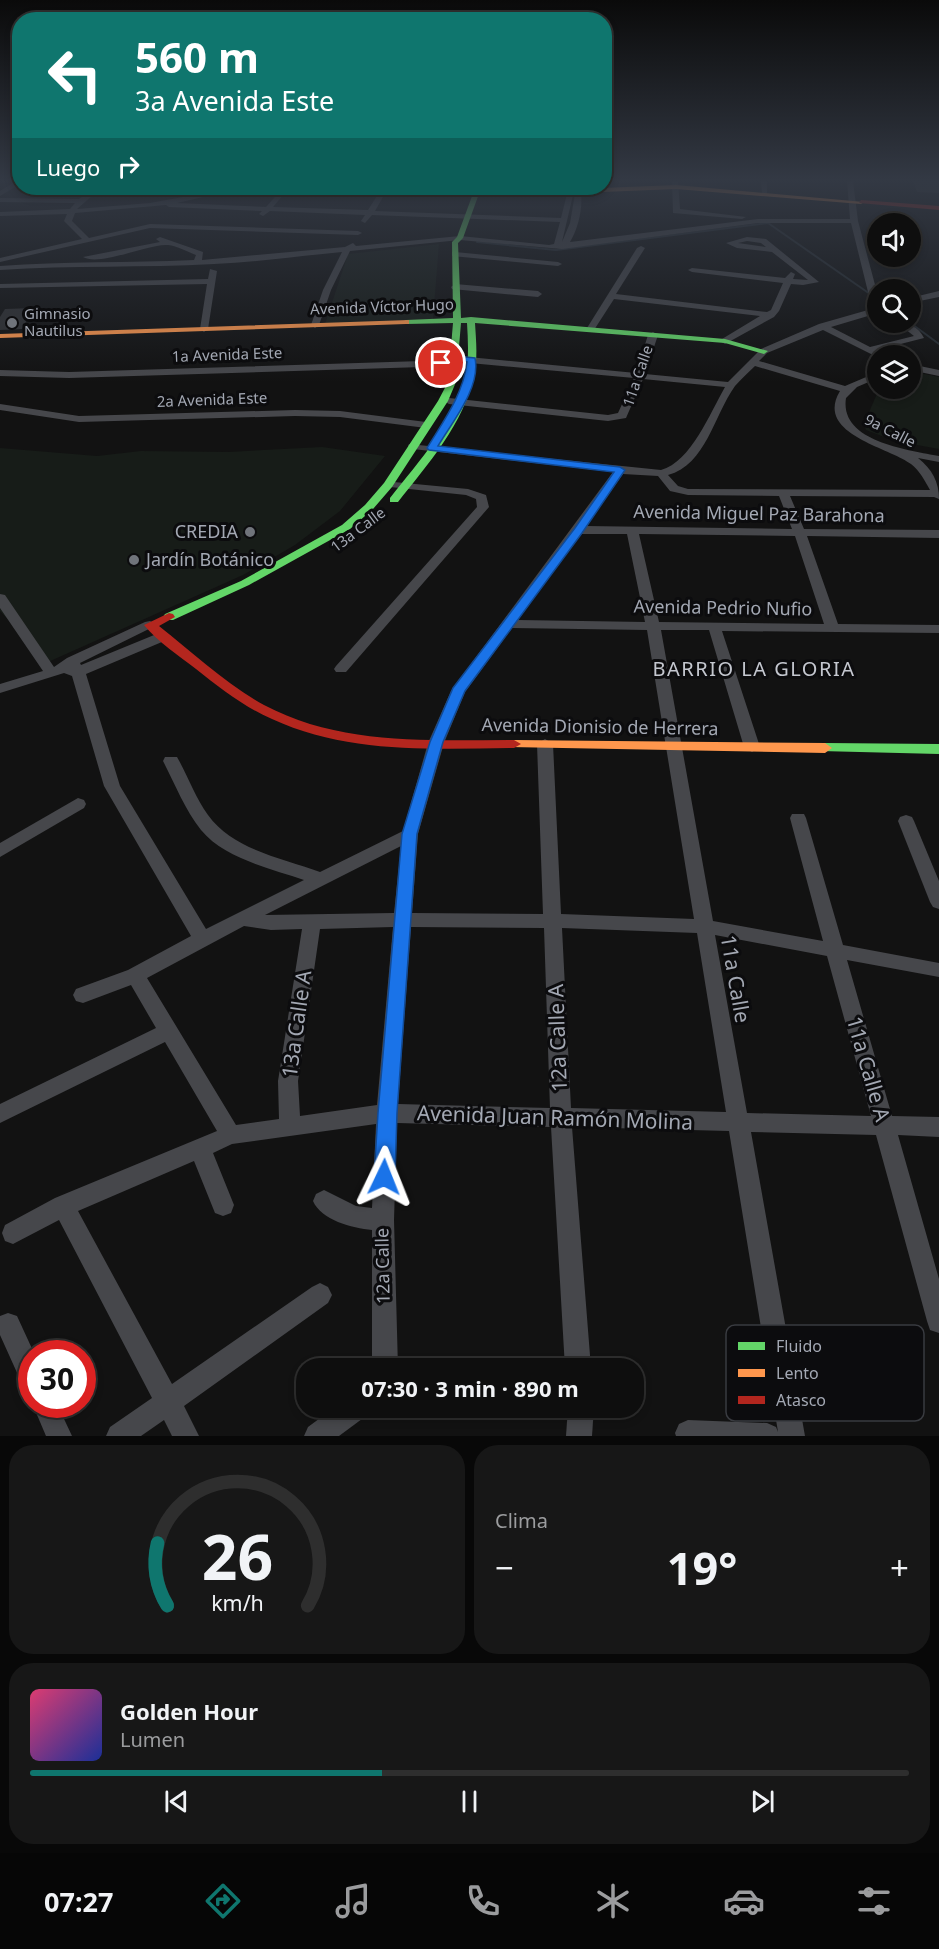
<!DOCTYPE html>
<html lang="es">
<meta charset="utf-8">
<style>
body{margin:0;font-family:"Noto Sans",sans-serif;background:#171717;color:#f1f3f6;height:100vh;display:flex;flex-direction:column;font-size:22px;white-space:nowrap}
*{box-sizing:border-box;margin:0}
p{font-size:20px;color:#9b9c9e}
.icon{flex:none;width:33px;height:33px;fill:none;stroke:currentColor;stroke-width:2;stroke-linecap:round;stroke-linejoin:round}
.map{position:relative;height:1436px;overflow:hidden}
.sheet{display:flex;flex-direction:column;gap:9px;padding:9px;background:#080808;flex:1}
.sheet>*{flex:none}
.banner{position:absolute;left:12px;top:12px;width:600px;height:183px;border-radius:24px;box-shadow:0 3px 9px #0003,0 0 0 2px #2e2e2e;background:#0f766e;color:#fff;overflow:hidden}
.fabs{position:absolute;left:867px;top:213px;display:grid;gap:12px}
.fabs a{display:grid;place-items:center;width:54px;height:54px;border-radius:50%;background:#0e0e0e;box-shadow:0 3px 9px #0003,0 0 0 2px #2e2e2e;font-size:30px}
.speed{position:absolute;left:18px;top:1340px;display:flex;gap:12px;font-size:30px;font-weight:700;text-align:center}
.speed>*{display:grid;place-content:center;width:78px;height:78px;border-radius:50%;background:#0e0e0e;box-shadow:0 3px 9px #0003,0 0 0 2px #2e2e2e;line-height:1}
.speed .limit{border:9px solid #d22;background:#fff;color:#111}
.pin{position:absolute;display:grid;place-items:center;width:51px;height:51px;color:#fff;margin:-26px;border:3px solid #fff;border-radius:50%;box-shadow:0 2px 6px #0007}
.me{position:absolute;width:66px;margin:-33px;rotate:2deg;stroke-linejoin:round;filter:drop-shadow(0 0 4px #0008)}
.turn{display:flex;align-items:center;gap:21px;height:126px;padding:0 24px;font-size:27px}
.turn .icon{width:78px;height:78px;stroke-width:2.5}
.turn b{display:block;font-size:42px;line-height:51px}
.then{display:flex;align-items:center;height:57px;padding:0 24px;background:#0003;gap:12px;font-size:22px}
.big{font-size:45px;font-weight:700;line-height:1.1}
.sheet .widget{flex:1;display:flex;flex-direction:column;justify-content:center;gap:9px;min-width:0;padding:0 21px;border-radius:24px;background:#171717}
.sheet .dial{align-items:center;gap:0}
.dial svg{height:156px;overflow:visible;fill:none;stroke:#2e2e2e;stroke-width:7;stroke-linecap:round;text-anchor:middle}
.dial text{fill:#f1f3f6;stroke:none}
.song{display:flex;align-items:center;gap:18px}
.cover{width:72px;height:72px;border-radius:9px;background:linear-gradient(135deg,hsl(340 70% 55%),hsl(230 70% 35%))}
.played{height:6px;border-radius:3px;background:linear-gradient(90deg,#0f766e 40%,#2e2e2e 40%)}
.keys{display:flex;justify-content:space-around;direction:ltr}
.heat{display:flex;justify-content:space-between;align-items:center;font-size:33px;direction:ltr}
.sheet .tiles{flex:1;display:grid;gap:9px;grid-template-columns:1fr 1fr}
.widget:last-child{grid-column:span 2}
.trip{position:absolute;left:296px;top:1358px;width:348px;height:60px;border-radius:24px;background:#0e0e0e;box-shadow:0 3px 9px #0003,0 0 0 2px #2e2e2e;font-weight:700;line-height:60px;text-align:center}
.tabs{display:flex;height:96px;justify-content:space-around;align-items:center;background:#060606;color:#9b9c9e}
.tabs .icon{width:42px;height:42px}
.tabs .selected{color:#0f766e}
.tabs b{font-size:27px;color:#f1f3f6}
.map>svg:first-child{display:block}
</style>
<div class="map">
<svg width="939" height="1436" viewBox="0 0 939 1436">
<rect width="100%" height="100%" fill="#121212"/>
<g fill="#171c18">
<polygon points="439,244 433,320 325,324 348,254"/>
<polygon points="919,373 939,377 939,449 895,441 866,430 864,424 879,389 910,388 911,374"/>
<polygon points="322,447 385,456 340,511 295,545 243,575 48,662 0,611 0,448 97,456 141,451 228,452"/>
</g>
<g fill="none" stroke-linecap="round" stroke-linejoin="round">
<g stroke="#272d32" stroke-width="2">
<polyline points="477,242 556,250 768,223 870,294"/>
<polyline points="909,322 939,344"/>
</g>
</g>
<g fill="#2f3032">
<polygon points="913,181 939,181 939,193 917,192"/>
<polygon points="33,308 22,329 0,330 0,317 5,309"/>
</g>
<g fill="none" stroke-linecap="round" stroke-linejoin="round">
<g fill="#46474b" fill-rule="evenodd">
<polygon points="16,181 20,181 20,184 0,196 0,191"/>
<polygon points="672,181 678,181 680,209 746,217 742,219 673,213"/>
<polygon points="761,181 767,181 767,194 762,193"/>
<path d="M847 181H853L858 221 878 296V304L869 296 851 223H758L562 249 460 240 350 251 331 290 319 325 315 328 311 325 323 290 342 252C299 256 257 262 214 264 143 268 71 265 0 270V266C64 261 129 263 194 260L196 255C188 252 177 246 168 245 149 243 100 267 83 257L160 242 156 239 160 237 203 252 202 260 345 247 353 243 356 246 460 236 549 245 554 244 560 222 372 215 365 223 361 221 365 215 270 211 263 216 259 214 262 211 169 207 166 205 75 213 72 221 89 238 150 224 358 231 362 233 358 235 150 228 0 262V258L82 239 64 221 67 214 0 216V212L70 209 75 203 0 202V198L79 199 94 188H101L77 209 150 203 232 188H242L177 203 266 207 283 188H289L273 207 368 210 382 188H388L375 211 561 218 567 194 574 188H580C584 204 579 227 570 242L758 219H850ZM575 194 570 223 562 242 573 195Z"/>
<path d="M747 237 766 239 819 282 803 285 791 284 779 311 774 317 725 344 720 341 722 339 760 316 614 299 594 330 587 328 637 248 641 246 645 248 616 294 767 312 771 310 783 283 692 272 688 270 692 268 785 278 791 272 795 274 793 279 808 280 772 252 737 248 726 243ZM747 241 761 243 766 247 738 243Z"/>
<polygon points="455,252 558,262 562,264 558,266 452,256 452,252"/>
<polygon points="210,269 217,271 208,329 204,332 200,329 207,284 0,288 0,284 208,279"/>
<polygon points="455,284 538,291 542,294 538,297 452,289 451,287"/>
<polygon points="939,291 939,297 910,303 910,298"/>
<path d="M875 308H878V313L831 327 870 347 914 336 896 322C907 322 919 327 924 338L877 350 880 353 875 356 823 330 767 353 759 361 845 386 878 372V378L857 387 846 398C839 442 910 450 939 456V462L918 458C932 469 939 482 939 499L934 497 790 496 804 529 939 530V538L807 536 838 624 939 625V633L722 631 760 747 752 752 744 747 709 630H661L713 921 823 941 790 818 792 814H804L806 818 843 945 939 963V977L847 960 892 1116 939 1117V1137L898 1135 939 1279V1333L930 1330 927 1321 876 1135 751 1132 805 1436H676L675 1433 679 1424 688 1420 767 1423 776 1427 778 1432 729 1131 572 1127 591 1368H565L551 1127 397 1123 394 1220 398 1368H372V1230C352 1228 321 1220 313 1201L316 1194 324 1190 356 1206 372 1208 376 1124 232 1144 213 1153 234 1205 231 1213 223 1216 215 1213 194 1161 78 1211 172 1384 312 1287 320 1283 328 1287 332 1295 328 1303 184 1406 199 1436H172L164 1420 141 1436H106L110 1427 152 1398 59 1220 13 1244 5 1241 2 1233 5 1225 55 1198 217 1131 165 1042 0 1123V1104L156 1028 131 985 83 1003 76 1001 73 995 76 989 128 970 191 936 104 786 72 676 64 673 0 693V684L43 671 0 608V594L5 595 54 667 67 658 145 622 150 621 157 625 80 663 81 665 159 633 164 632 171 636 169 639 86 674 120 786 206 929 304 880C270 868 225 859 201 830 185 810 175 784 163 761L165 757H177C188 776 195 797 208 815 233 850 282 858 320 872L403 831 428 743 451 691 613 472 413 449 408 446 409 444 661 470C691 462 710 413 725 387L643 379 626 418 608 421 449 404 444 401 449 398 608 415 618 413 634 378 459 362 455 366 69 378 0 376V370L69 372 454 360 455 357 458 356 636 373 648 335 653 332 658 335 645 374 728 382 761 349 819 324ZM755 366 840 391C814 434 889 447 911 464 920 471 925 481 930 490L688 489 678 486 668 475C706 465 714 415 735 386 741 379 748 373 755 366ZM623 474 658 476 670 491 688 495 779 496 792 529 586 526ZM581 534H627L645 622 518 620ZM639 534 795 536 824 624 659 622ZM512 628 647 630 694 919 561 914 553 744 545 739 537 744 543 914 412 913 418 834 444 743 465 692ZM401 846 394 913 265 915ZM244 926 271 930 302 929 278 1081 279 1119 236 1125 147 978ZM393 927 377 1105 300 1116 298 1081 320 929ZM411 927 544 928 550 1108 398 1104ZM562 928 697 933 726 1112 571 1108ZM715 935 827 956 871 1116 747 1113Z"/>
<polygon points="910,364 939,370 939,376 910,370"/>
<polygon points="0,404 79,416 295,410 340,411 426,422 431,425 426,428 340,417 295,416 79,422 0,410"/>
<polygon points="394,482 468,489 486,495 489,507 346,672 336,672 334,669 336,666 477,507 476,499 466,495 390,487 390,483"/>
<polygon points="78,798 84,800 86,804 84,808 0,857 0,843"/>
<polygon points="906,815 912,817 914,821 939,881 939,909 933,907 930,902 898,821 900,817"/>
<polygon points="8,1313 17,1316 34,1353 32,1353 32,1389 23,1386 0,1335 0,1316"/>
<polygon points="32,1403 57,1404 72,1436 46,1436"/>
<polygon points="335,1407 370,1407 366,1416 339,1436 304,1436 308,1427"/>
<polygon points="568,1407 594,1407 592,1436 566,1436"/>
</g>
<g fill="#63d668" fill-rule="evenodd">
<path d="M475 188H481L463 238 458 243 461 318 471 317 725 339 768 351 764 354 725 343 475 323C476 340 478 357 474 374 465 423 427 465 398 502H390V498C419 461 456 421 466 374 469 357 468 340 467 323H461L456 382 448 401 392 487 373 509 350 529 249 585 173 620H165L163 617 165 614 241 581 342 525 365 505 384 483 438 401 448 382 453 323 406 324 402 322 406 320 453 318 452 242 457 237Z"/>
<polygon points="825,743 939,744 939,754 820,751 818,748"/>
</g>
<g fill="#ff974d" fill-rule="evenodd">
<polygon points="676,185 864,202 861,204 676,189 577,193 464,190 461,188 577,189"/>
<polygon points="409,320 409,324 406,324 0,338 0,334"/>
<polygon points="514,740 825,743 832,748 825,753 509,747 507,744 509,741"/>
</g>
<g fill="#b3261e" fill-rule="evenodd">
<polygon points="861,200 939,206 939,210 859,203"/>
<path d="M169 613 173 614 175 617 159 626C193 653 226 684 264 705 341 746 430 740 514 740L521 744 514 748C432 749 348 754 272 719 244 707 220 688 196 669 179 656 158 642 144 625Z"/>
</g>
</g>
<linearGradient id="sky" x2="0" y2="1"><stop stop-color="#0a0a0a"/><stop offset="0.47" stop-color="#333944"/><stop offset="1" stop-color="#333944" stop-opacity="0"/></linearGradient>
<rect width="939" height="382" fill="url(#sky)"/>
<path fill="#1a73e8" stroke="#114b97" stroke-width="1.5" d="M455 356 475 358C481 387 453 421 438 446L620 467 625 470 582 533 465 691 443 742 417 834 397 1113 395 1177 392 1184 384 1186 377 1184 374 1177 378 1113 402 834 430 742 453 688 575 528 614 472 429 450 427 448C444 420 463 395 467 362L459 361C456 367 442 367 437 363L451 360Z"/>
<g fill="#70747b" stroke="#0c0c0e" stroke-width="2">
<circle cx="12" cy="323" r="6"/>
<circle cx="250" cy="532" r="6"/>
<circle cx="134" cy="560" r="6"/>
</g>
<g text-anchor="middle" stroke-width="6" stroke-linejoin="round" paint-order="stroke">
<g font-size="15" fill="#a3a8b3" stroke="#0c0c0e">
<text transform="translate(382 307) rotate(-2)" y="5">Avenida Víctor Hugo</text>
<text transform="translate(227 355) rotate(-2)" y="5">1a Avenida Este</text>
<text transform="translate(638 376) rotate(-71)" y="5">11a Calle</text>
<text transform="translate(212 400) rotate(-2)" y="5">2a Avenida Este</text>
<text transform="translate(890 431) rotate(27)" y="5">9a Calle</text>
<text transform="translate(358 530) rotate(-37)" y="5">13a Calle</text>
</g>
<g font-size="15" fill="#a3a8b3" stroke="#0c0c0e" text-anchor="start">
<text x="24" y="319">Gimnasio<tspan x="24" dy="17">Nautilus</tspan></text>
</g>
<g font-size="18" fill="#a3a8b3" stroke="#0c0c0e">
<text transform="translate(759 514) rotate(1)" y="6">Avenida Miguel Paz Barahona</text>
<text transform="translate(723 608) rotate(1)" y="6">Avenida Pedrio Nufio</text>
<text transform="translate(600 727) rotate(1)" y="6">Avenida Dionisio de Herrera</text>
<text transform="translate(383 1266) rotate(-91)" y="6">12a Calle</text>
</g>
<g font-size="18" fill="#a3a8b3" stroke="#0c0c0e" text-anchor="end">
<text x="238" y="538">CREDIA</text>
<text x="146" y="566" text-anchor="start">Jardín Botánico</text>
</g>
<g font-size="20" letter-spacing="1.5" fill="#c4c7cf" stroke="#0c0c0e">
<text x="754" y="676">BARRIO LA GLORIA</text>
</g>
<g font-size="21" fill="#a3a8b3" stroke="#0c0c0e">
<text transform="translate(735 979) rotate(80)" y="7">11a Calle</text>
<text transform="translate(297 1024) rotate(-82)" y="7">13a Calle A</text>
<text transform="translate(558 1038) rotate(-92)" y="7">12a Calle A</text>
<text transform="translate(868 1069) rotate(74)" y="7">11a Calle A</text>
<text transform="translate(555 1118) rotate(2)" y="7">Avenida Juan Ramón Molina</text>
</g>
</g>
<rect x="726" y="1325" width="198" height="96" rx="9" fill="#0c0c0e" stroke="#393b40" stroke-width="1.5"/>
<rect x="738" y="1342" width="27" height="8" fill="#63d668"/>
<rect x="738" y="1369" width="27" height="8" fill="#ff974d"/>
<rect x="738" y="1396" width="27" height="8" fill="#b3261e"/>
<g font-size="16" fill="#a3a8b3">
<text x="776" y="1352">Fluido</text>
<text x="776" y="1379">Lento</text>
<text x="776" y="1406">Atasco</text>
</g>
</svg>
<div class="fabs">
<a><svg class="icon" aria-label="sound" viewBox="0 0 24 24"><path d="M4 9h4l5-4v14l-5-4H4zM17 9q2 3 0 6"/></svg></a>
<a><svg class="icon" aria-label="search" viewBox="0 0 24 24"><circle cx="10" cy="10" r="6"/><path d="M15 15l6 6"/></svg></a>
<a><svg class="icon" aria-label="layers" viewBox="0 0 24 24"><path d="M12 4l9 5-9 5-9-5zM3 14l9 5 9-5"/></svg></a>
</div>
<div class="speed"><div class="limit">30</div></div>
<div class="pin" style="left:441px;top:363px;background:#d93025"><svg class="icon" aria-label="arrive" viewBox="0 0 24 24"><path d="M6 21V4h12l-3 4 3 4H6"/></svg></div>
<svg class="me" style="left:384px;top:1177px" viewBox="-20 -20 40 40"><path d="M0-17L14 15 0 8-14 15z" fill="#1a73e8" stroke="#fff" stroke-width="4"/></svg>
<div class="trip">07:30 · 3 min · 890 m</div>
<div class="banner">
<div class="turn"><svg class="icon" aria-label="left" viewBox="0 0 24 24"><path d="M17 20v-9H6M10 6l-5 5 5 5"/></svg><div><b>560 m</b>3a Avenida Este</div></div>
<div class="then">Luego<svg class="icon" aria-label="right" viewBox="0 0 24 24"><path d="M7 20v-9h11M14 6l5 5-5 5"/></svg></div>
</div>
</div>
<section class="sheet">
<div class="tiles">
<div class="widget dial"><svg viewBox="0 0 100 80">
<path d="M14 69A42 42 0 1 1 86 69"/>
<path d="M14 69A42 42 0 0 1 9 37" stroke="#0f766e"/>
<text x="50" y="56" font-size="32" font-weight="700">26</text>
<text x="50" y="72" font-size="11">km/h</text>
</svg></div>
<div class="widget"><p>Clima</p>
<div class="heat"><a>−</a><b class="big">19°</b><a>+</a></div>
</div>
<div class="widget">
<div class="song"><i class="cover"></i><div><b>Golden Hour</b><p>Lumen</p></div></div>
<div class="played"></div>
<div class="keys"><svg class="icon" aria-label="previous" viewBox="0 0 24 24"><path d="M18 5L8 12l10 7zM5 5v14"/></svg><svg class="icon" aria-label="pause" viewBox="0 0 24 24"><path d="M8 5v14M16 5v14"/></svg><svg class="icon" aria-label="next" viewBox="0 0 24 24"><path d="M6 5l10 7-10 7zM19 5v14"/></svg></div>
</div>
</div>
</section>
<nav class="tabs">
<b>07:27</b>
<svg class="icon selected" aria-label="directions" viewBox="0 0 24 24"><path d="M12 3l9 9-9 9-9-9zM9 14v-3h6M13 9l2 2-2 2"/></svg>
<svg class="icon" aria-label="music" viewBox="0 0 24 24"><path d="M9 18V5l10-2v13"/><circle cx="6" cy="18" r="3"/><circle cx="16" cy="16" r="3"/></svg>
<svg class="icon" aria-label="phone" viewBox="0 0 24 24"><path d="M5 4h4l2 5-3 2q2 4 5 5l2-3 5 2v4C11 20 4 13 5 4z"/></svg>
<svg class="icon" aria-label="climate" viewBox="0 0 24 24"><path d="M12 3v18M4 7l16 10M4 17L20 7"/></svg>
<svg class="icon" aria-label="car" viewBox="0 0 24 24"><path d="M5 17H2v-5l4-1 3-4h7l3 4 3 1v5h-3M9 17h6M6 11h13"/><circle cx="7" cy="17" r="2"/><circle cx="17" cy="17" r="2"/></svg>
<svg class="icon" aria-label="filters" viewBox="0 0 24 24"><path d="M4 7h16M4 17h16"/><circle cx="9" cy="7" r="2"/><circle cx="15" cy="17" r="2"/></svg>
</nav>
